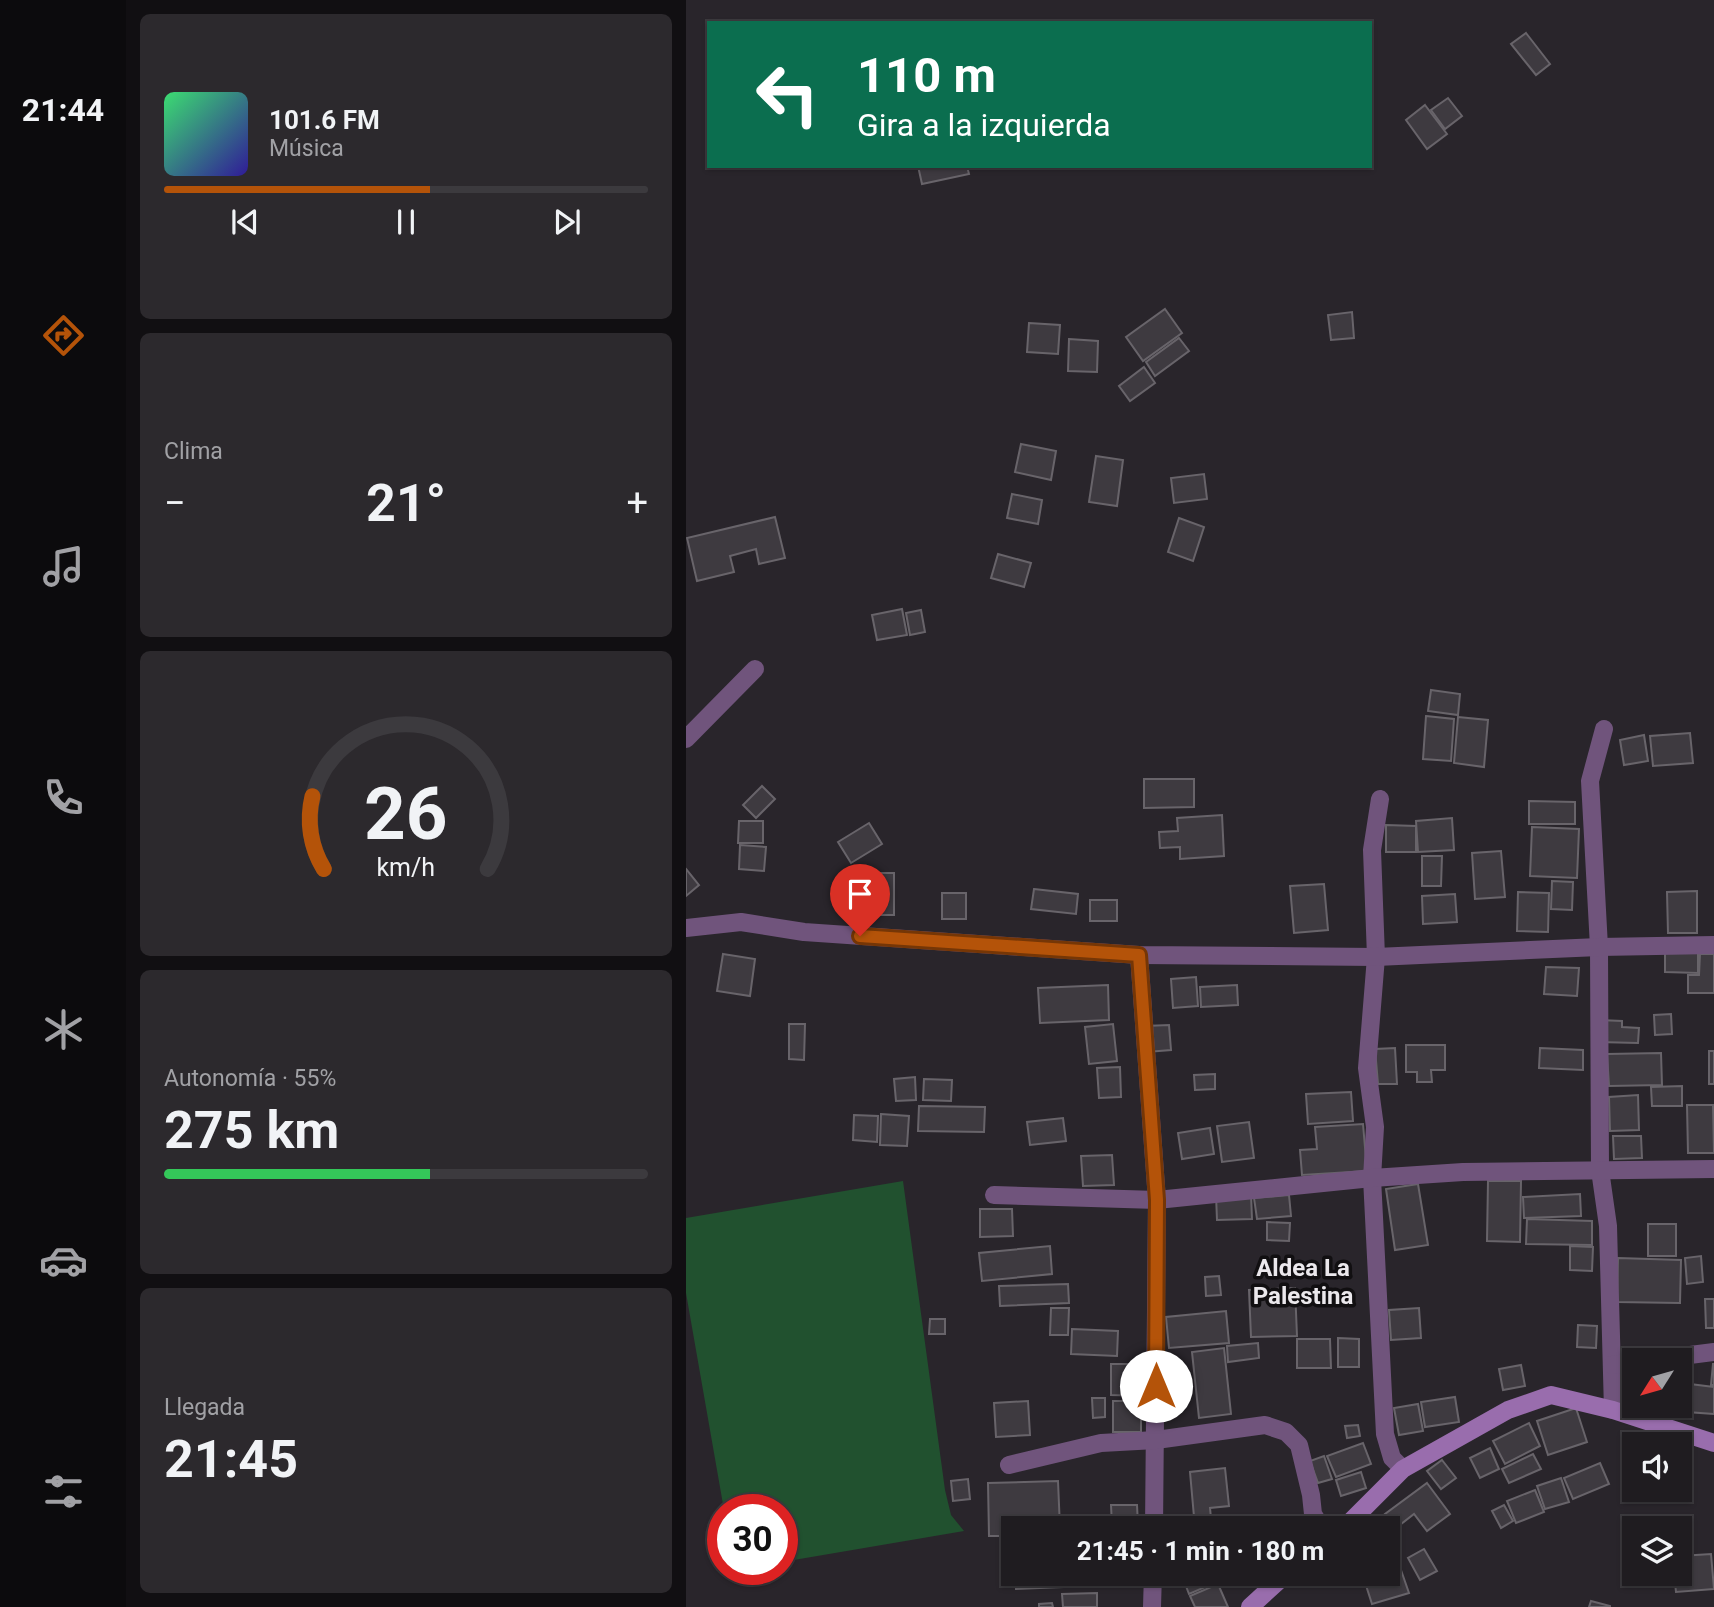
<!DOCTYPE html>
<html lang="es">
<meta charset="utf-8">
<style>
body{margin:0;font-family:Roboto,sans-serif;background:#2c292d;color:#f1f3f6;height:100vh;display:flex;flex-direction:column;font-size:26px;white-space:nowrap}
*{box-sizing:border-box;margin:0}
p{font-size:23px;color:#a1a1a5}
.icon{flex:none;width:38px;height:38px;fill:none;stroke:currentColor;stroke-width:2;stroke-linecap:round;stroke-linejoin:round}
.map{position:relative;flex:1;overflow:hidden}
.side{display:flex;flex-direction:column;gap:14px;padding:14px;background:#110f12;width:560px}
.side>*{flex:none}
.hud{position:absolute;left:21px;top:21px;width:665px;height:147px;border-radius:0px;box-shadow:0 2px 5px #0004,0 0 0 2px #3c3a3e;background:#0b6e4f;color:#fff;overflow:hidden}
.needle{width:46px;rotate:233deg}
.controls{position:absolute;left:936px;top:1348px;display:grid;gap:14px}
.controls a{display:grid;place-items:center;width:70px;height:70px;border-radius:0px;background:#1f1c20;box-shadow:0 2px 5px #0004,0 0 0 2px #3c3a3e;font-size:35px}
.speed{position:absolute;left:21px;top:1494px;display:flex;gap:14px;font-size:35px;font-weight:700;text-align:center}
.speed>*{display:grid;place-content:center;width:91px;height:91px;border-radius:50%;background:#1f1c20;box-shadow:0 2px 5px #0004,0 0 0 2px #3c3a3e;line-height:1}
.speed .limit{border:10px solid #d22;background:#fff;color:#111}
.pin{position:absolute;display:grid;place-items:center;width:60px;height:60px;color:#fff;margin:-72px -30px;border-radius:50% 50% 50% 0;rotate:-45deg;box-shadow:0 0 7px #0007}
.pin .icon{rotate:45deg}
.me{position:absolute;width:77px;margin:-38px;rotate:0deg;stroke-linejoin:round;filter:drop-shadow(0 0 5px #0008)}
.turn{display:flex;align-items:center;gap:24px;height:147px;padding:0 35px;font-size:32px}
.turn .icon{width:91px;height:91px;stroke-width:2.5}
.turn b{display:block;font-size:49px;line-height:60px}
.big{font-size:52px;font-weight:700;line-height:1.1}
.side .widget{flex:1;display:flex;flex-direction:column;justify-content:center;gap:10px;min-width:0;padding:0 24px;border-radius:10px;background:#2c292d}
.side .dial{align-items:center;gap:0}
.dial svg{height:182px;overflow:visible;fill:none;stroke:#3c3a3e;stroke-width:7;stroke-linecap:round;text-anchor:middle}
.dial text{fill:#f1f3f6;stroke:none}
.song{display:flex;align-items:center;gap:21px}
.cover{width:84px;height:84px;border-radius:10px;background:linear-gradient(135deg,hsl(140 70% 55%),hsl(250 70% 35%))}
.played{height:7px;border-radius:4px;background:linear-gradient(90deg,#b45309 55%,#3c3a3e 55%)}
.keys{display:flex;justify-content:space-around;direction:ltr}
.heat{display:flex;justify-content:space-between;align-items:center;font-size:38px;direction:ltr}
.charge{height:10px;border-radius:5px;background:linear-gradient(90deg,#34c759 55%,#3c3a3e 0)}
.trip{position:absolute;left:315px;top:1516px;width:399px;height:70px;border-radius:0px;background:#1f1c20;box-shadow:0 2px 5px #0004,0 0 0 2px #3c3a3e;font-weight:700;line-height:70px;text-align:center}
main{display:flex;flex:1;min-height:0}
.tab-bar{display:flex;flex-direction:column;width:126px;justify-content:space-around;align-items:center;background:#0c0b0d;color:#a1a1a5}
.tab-bar .icon{width:49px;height:49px}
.tab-bar .selected{color:#b45309}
.tab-bar b{font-size:32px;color:#f1f3f6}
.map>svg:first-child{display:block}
</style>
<main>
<nav class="tab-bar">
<b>21:44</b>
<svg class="icon selected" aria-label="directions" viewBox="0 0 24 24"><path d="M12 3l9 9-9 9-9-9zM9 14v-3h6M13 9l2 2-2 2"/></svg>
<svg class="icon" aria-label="music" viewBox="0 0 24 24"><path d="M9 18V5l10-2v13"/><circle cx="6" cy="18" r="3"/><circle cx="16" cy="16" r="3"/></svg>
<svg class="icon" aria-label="phone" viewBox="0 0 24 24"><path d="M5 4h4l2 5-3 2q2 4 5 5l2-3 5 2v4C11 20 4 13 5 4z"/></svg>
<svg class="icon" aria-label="climate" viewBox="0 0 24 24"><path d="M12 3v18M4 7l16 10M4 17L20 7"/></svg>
<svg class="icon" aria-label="car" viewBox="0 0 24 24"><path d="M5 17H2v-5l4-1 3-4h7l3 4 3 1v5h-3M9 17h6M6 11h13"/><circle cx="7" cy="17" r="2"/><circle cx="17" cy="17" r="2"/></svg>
<svg class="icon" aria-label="filters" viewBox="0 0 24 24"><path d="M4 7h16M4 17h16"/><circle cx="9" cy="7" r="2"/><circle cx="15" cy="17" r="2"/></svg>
</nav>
<section class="side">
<div class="widget">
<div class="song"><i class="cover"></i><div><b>101.6 FM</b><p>Música</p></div></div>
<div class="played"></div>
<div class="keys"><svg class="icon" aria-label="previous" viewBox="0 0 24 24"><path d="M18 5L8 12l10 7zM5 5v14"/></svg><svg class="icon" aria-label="pause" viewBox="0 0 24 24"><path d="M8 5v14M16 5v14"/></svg><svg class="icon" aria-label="next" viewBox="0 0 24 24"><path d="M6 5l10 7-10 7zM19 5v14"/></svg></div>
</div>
<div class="widget"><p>Clima</p>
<div class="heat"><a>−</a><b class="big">21°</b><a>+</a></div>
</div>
<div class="widget dial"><svg viewBox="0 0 100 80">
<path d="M14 69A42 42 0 1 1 86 69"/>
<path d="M14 69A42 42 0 0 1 9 37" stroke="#b45309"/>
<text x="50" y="56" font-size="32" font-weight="700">26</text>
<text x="50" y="72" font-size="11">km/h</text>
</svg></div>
<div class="widget"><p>Autonomía · 55%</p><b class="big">275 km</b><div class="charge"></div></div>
<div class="widget"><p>Llegada</p><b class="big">21:45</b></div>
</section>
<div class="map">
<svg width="1028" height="1607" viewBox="0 0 1028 1607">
<rect width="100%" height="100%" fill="#29252b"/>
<polygon fill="#21512f" points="217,1181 259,1490 265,1515 278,1531 96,1562 96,1510 38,1510 0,1293 0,1218"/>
<g fill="#3e3a40" stroke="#68646a" stroke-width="2">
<polygon points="840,33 864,64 850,75 825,44"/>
<polygon points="762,98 776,116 759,129 745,110"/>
<polygon points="739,105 761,134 741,149 720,120"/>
<polygon points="232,166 281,166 283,174 236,184"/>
<polygon points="479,309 496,333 457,361 440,337"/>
<polygon points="666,312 668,338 645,340 642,315"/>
<polygon points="343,323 374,325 372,354 341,352"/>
<polygon points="493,338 503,351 469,376 460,362"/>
<polygon points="383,339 412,341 411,372 382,371"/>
<polygon points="458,367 469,383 444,401 433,386"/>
<polygon points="335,444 370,451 365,480 329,472"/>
<polygon points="410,456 437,460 431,506 403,502"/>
<polygon points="518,474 521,499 488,503 485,478"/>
<polygon points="326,494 356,500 352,524 321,518"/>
<polygon points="89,517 99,558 73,564 70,549 44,556 48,572 11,581 1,538"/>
<polygon points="493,518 518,527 507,561 482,552"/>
<polygon points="312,554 345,563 338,587 305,578"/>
<polygon points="216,609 221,635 191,640 186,615"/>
<polygon points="235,610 239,632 224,635 220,613"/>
<polygon points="745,690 774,694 772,715 742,711"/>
<polygon points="740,716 768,719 765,761 737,759"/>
<polygon points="772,717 802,720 798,767 768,763"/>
<polygon points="1004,733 1007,763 967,766 964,736"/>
<polygon points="958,735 962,761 938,765 934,740"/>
<polygon points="458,779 508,779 508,807 458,808"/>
<polygon points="76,786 89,799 70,818 57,805"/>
<polygon points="843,801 889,802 889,824 843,824"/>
<polygon points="536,815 538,856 494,859 494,847 474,848 473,832 492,831 491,818"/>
<polygon points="766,818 768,850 732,852 730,821"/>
<polygon points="53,821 77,821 77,843 52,843"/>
<polygon points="183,823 196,844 165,863 152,842"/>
<polygon points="700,825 730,826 730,852 700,852"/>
<polygon points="846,827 893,829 891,878 844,876"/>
<polygon points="54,845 80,847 78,871 53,869"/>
<polygon points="815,851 819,897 789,899 786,853"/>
<polygon points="736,856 756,856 755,886 736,886"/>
<polygon points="0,869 13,885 0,896"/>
<rect x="186" y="873" width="22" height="42"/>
<polygon points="866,881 887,882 886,910 865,909"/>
<polygon points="638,884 642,930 608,933 604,886"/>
<polygon points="175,888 176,905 154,906 153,889"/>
<polygon points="348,889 392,894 390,914 345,909"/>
<polygon points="1011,891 1011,933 982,933 981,892"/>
<polygon points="832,892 863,893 862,932 831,931"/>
<rect x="256" y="893" width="24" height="26"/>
<polygon points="769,894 771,922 737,924 736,896"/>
<rect x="404" y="900" width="27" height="21"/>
<polygon points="979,950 1012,950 1012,973 979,972"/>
<polygon points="37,954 69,959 64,996 31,991"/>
<polygon points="1014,954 1028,954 1028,993 1002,993 1002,975 1013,975"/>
<polygon points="860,967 893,968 891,996 858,994"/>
<polygon points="510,977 512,1006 487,1008 485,979"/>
<polygon points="422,985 423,1020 354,1023 352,988"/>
<polygon points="551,985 552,1005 515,1007 514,987"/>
<polygon points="985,1014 986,1034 969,1035 968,1015"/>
<polygon points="913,1020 936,1021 936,1027 953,1028 952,1043 912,1042"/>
<polygon points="103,1024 119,1024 118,1060 103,1059"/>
<polygon points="427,1024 431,1061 403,1064 399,1027"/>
<polygon points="483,1025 485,1050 461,1052 459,1026"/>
<polygon points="720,1045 759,1045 759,1070 745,1070 746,1082 731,1082 731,1072 720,1072"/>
<polygon points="709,1048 711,1084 692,1084 689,1049"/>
<polygon points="854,1048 897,1050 897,1070 853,1068"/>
<rect x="1023" y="1051" width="5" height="33"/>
<polygon points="975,1053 976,1085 923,1086 921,1054"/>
<polygon points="434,1067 435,1097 413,1098 411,1068"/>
<polygon points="529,1074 529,1089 509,1090 508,1075"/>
<polygon points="229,1077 230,1100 210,1101 208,1079"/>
<polygon points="238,1079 266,1080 265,1101 237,1100"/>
<polygon points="996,1086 996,1106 966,1106 965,1087"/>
<polygon points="665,1092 667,1121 622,1124 620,1094"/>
<polygon points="952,1095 953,1130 924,1131 923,1097"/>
<polygon points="1001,1105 1027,1105 1028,1153 1002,1153"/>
<polygon points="233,1106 299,1107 298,1132 232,1131"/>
<polygon points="195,1114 223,1116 221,1146 194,1145"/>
<polygon points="168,1115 192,1116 191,1142 167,1140"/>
<polygon points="377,1118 380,1141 344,1145 341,1122"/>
<polygon points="563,1122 568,1158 536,1162 531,1126"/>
<polygon points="677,1124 681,1171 616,1175 614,1150 631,1149 629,1127"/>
<polygon points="524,1128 528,1154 496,1159 492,1133"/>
<polygon points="927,1136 955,1136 956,1158 928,1159"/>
<polygon points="426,1155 428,1185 397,1186 395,1156"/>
<polygon points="802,1181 835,1181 834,1242 801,1241"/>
<polygon points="732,1184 742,1245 709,1250 700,1189"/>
<polygon points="565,1194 566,1219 531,1220 530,1195"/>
<polygon points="894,1194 895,1216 838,1218 837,1197"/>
<polygon points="603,1195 605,1216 571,1219 568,1198"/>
<polygon points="294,1209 326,1209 327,1236 294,1237"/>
<polygon points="841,1219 906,1221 906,1245 840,1244"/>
<polygon points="581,1222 604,1223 603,1241 581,1240"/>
<rect x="962" y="1224" width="28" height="32"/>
<polygon points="364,1246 366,1274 296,1281 293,1253"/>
<polygon points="884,1246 907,1247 906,1271 884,1270"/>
<polygon points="1015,1256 1017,1282 1001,1284 999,1258"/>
<polygon points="932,1258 995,1260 994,1303 931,1302"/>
<polygon points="533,1276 535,1295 520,1296 519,1277"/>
<polygon points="382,1284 383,1303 314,1306 313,1286"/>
<polygon points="609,1288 611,1336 565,1337 563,1290"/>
<polygon points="1019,1299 1028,1299 1028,1328 1020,1328"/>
<polygon points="365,1308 383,1308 382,1335 364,1335"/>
<polygon points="733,1308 735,1338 705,1340 703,1310"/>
<polygon points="540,1311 543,1343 483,1348 480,1317"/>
<polygon points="244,1319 259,1319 259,1334 243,1334"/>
<polygon points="892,1325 911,1326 910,1348 891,1347"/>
<polygon points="386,1329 432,1331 431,1356 385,1354"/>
<polygon points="652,1338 673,1339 673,1367 652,1367"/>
<polygon points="611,1339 644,1339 645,1368 611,1368"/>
<polygon points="572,1343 573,1358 542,1362 541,1346"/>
<polygon points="538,1348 545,1414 513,1418 506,1352"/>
<polygon points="425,1364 461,1364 461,1396 425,1395"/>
<polygon points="1027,1364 1028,1364 1028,1385 1025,1385"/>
<polygon points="835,1365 839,1386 817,1390 813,1369"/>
<polygon points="936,1374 948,1376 948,1401 933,1399"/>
<polygon points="994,1382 1000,1383 997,1407 981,1405 994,1405"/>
<polygon points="1004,1384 1028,1387 1028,1414 1001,1412"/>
<polygon points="769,1397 773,1422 739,1427 735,1402"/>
<polygon points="406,1398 419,1398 419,1417 407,1418"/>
<polygon points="342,1401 344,1435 310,1437 308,1403"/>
<rect x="427" y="1401" width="28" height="31"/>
<polygon points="732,1404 737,1431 713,1435 708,1408"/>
<polygon points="890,1408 901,1442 862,1455 851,1421"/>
<polygon points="843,1423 854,1446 819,1464 807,1441"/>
<polygon points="672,1425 674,1436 661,1438 659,1426"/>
<polygon points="677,1443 685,1464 650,1477 641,1456"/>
<polygon points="804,1448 813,1469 794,1478 784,1458"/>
<polygon points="847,1454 855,1469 823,1483 816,1469"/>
<polygon points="638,1456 646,1479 632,1483 624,1461"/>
<polygon points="756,1460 770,1478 755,1489 741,1471"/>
<polygon points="914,1463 923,1484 887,1499 878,1478"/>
<polygon points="539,1468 543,1506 524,1508 526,1528 509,1528 504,1472"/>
<polygon points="675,1472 680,1488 655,1496 650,1480"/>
<polygon points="875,1478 883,1502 859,1509 851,1486"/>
<polygon points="282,1479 284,1499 267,1501 265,1481"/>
<polygon points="372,1481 374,1528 327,1528 327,1536 303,1536 302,1483"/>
<polygon points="741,1483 764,1514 741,1531 728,1514 710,1528 699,1514"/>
<polygon points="849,1490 858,1512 830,1523 821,1501"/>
<polygon points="425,1505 451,1505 452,1525 426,1526"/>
<polygon points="818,1505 827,1521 815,1528 806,1511"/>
<polygon points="738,1549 751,1571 734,1580 722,1558"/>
<polygon points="708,1550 723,1593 686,1604 676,1573 702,1573 702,1552"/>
<polygon points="1025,1554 1028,1589 990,1592 988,1573 994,1573 994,1556"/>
<polygon points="330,1573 377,1573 377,1587 330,1589"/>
<polygon points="495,1573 544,1573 545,1576 503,1594"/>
<polygon points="532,1584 542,1607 509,1607 504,1596"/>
<polygon points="411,1593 411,1607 377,1607 376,1594"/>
<polygon points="905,1601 924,1606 924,1607 903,1607"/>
<polygon points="366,1603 367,1607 353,1607 353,1604"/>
</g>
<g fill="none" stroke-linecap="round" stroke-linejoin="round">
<g stroke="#70547c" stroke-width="18">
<polyline points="918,729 904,781 913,947 914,1170 922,1226 927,1410"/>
<polyline points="0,739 69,669"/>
<polyline points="694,799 686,850 690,957 681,1068 689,1127 686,1178 699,1434 706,1458 717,1469"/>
<polyline points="0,928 55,922 118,932 453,955 690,957 913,947 1028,945"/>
<polyline points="453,955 471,1200 468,1528"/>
<polyline points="308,1195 471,1200 686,1178 777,1172 1028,1169"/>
<polyline points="965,1360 1028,1352"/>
<polyline points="926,1365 948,1362"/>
<polyline points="323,1465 415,1443 470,1440 579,1425 600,1432 613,1445 625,1495 627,1514 636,1528"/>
<polyline points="466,1607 467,1573"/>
</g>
<g stroke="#996dad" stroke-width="18">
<polyline points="658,1528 717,1469 822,1410 865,1395 927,1410 1028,1443"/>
<polyline points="564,1607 601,1573"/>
</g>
</g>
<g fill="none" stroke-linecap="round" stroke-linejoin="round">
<g stroke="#753606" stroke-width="18">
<polyline id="route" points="174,936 453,955 471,1200 470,1386"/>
</g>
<use href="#route" stroke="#b45309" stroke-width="12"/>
</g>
<g text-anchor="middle" stroke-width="7" stroke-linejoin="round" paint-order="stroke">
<g font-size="24" font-weight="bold" fill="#ebe8ec" stroke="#110f11">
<text x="617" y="1276">Aldea La<tspan x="617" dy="28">Palestina</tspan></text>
</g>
</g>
</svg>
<div class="controls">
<a><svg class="needle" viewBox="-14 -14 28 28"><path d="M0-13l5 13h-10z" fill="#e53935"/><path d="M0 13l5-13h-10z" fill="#a1a1a5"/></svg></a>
<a><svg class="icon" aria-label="sound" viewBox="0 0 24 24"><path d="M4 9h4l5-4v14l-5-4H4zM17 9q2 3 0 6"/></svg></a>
<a><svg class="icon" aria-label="layers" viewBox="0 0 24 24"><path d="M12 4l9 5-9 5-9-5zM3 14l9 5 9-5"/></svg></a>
</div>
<div class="speed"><div class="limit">30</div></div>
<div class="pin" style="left:174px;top:936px;background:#d93025"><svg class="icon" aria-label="arrive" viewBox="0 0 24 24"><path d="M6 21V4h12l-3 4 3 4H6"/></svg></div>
<svg class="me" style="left:470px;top:1386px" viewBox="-20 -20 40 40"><circle r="19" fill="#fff"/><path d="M0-13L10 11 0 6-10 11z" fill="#b45309"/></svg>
<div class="trip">21:45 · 1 min · 180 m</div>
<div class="hud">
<div class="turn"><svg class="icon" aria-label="left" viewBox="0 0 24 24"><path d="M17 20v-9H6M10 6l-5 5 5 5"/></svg><div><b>110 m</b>Gira a la izquierda</div></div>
</div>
</div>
</main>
